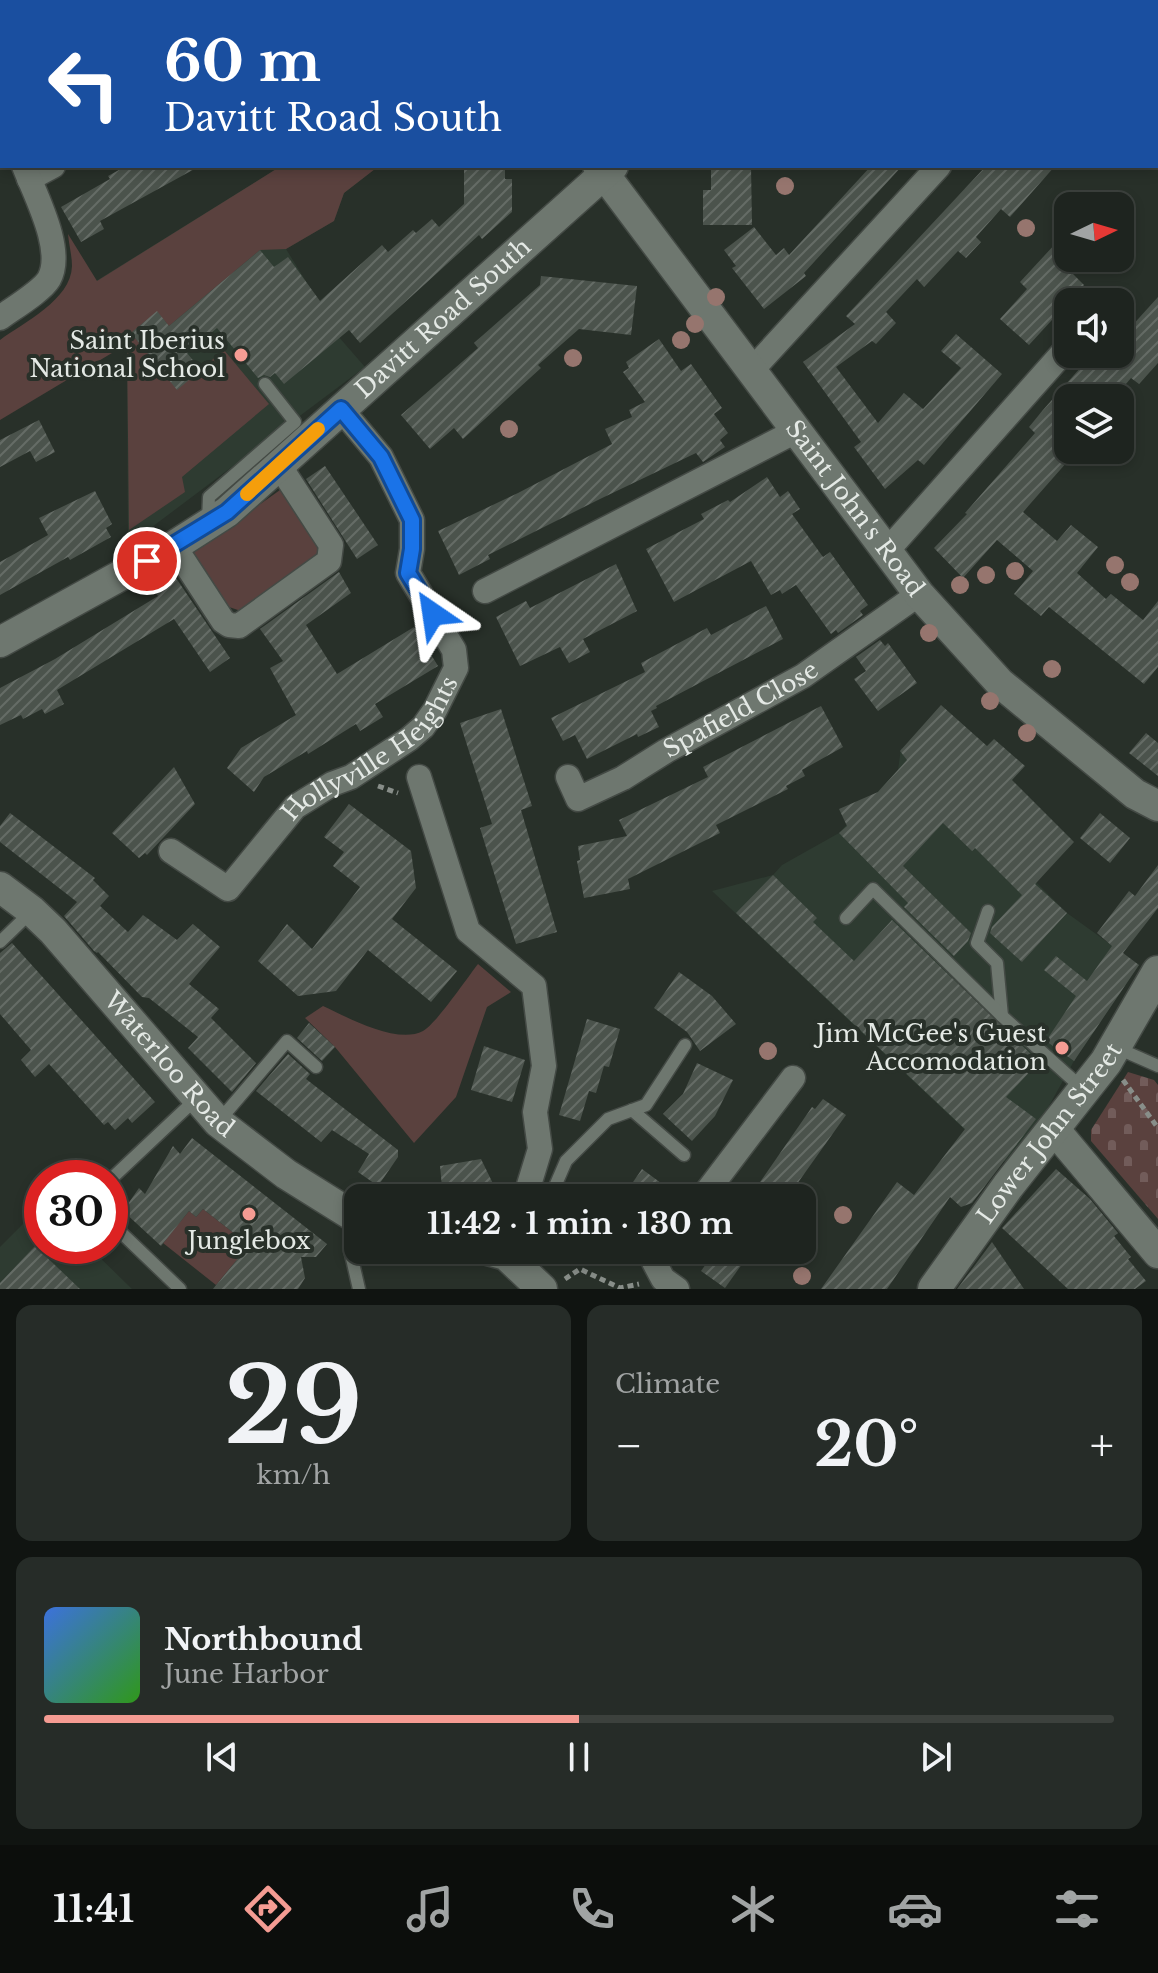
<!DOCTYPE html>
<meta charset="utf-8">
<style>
body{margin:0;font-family:"Libre Baskerville",serif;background:#262c28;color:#f1f3f6;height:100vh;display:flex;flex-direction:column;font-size:30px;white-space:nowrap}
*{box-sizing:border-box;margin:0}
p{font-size:26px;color:#a1a4a4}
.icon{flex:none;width:44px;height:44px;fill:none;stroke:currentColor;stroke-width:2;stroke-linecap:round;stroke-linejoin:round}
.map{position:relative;height:1289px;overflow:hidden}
.side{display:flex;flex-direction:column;gap:16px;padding:16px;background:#101411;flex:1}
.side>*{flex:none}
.guide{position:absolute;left:0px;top:0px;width:1158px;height:168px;box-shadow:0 4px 12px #0003,0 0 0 2px #3c413d;background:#1a4fa0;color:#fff;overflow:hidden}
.needle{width:52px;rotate:85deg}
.fabs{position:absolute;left:1054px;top:192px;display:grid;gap:16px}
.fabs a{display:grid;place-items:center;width:80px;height:80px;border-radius:16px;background:#1e241f;box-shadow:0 4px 12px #0003,0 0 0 2px #3c413d;font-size:40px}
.speed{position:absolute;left:24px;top:1160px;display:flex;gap:16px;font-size:40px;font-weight:700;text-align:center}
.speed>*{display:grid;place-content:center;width:104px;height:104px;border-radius:50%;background:#1e241f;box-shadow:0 4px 12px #0003,0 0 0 2px #3c413d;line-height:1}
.speed .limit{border:12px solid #d22;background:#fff;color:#111}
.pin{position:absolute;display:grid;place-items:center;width:68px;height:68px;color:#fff;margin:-34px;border:4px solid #fff;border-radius:50%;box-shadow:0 2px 8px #0007}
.me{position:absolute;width:88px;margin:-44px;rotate:328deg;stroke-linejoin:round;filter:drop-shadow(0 0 6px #0008)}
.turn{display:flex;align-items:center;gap:28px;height:168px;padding:0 32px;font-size:36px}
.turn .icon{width:104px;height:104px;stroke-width:2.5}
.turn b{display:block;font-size:56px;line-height:68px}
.big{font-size:60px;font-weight:700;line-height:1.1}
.side .card{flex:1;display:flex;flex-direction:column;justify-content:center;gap:12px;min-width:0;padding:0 28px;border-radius:16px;background:#262c28}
.side .dial{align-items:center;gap:0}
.dial b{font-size:104px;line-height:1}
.song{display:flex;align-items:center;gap:24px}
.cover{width:96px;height:96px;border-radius:12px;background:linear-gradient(135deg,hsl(220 70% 55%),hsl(110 70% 35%))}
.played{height:8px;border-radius:4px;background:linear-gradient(90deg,#f59c93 50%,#3c413d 50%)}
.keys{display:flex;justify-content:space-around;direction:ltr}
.heat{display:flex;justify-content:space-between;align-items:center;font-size:44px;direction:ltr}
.side .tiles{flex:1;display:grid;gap:16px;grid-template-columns:1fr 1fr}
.card:last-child{grid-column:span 2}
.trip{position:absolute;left:344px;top:1184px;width:472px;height:80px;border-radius:16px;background:#1e241f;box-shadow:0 4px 12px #0003,0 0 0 2px #3c413d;font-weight:700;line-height:80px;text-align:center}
.tab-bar{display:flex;height:128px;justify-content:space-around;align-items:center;background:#0c0e0c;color:#a1a4a4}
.tab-bar .icon{width:56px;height:56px}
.tab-bar .selected{color:#f59c93}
.tab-bar b{font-size:36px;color:#f1f3f6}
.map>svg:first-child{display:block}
</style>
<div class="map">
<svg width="1158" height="1289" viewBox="0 0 1158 1289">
<defs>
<pattern id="cemetery-stones" width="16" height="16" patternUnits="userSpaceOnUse" patternTransform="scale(2)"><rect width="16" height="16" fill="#5a413e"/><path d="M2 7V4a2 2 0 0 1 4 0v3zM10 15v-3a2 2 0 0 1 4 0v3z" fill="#725c5a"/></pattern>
<pattern id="building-hatch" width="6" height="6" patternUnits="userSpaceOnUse" patternTransform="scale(2)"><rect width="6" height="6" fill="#4b534c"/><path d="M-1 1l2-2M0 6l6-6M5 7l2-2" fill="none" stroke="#656c66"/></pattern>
</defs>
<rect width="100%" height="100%" fill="#283029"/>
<g fill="#2e3b31">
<polygon points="281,166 372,166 375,169 344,193 334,221 286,249 317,299 311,305 365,367 128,545 127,344 96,281"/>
<polygon points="901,748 1067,913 1139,965 1074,1061 1040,1122 1019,1151 1005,1162 964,1129 712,891 773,875 782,865 839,833 898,770"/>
<polygon points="42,1205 42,1246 88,1246 132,1289 0,1289 0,1247"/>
</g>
<g fill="#5a413e">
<path d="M281 166H372L375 169 344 193 334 221 286 249 260 250 169 326 157 312 131 333 177 389 224 350 269 404 182 477 185 492 129 530 127 344 0 420V340C24 322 71 300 72 266 72 256 69 245 68 234L97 281Z"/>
<polygon points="280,490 317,543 319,557 241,611 226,606 190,554"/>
<path d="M478 964 511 992 487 1007 456 1097 414 1143 335 1047 305 1018 323 1006C347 1017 397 1045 423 1031 436 1024 467 978 478 964Z"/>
<polygon points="203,1209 258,1252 236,1261 216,1285 163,1243 189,1211 196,1217"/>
</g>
<polygon fill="url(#cemetery-stones)" points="1128,1072 1154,1080 1158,1085 1158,1219 1091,1141 1091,1130"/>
<g fill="url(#building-hatch)">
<polygon points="126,166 200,166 100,221 104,229 81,242 61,207 110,179 108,176"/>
<polygon points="464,166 505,166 505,179 512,179 512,212 482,239 479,235 360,343 349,330 284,384 275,373 270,377 264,375 258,378 217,328 187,353 201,370 177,390 131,333 157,311 169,326 260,250 274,267 288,257 320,301 382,245 388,252 413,230 416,233 432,219 439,227 464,204"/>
<polygon points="711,166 751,166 752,225 703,225 703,190 711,190"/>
<polygon points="871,166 902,166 804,273 806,276 764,309 732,268 736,266 724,250 754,227 776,255 784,248 789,255"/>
<polygon points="986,166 1055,166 1010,217 1001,209 976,237 981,242 966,258 958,251 924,287 917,279 886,312 896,323 876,344 872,341 836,367 878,423 904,393 923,409 961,368 941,351 956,334 1002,374 924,465 918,460 885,489 854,447 861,442 803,362 855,324 846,316"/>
<polygon points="1068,230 1068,269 1084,285 1029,345 1000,319 1027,289 1020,282"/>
<polygon points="541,276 637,286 631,335 579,329 538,365 541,368 463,439 454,428 430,449 401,415 478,348 474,343 540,285"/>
<polygon points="1158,297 1158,363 1139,384 1131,378 1114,398 1068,398 1068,450 1075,453 1023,512 1057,541 1071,525 1098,547 1077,573 1106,599 1111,594 1143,620 1158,601 1158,667 1144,684 1049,607 1041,616 1014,594 1033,571 997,540 963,578 934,548 967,514 965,513 1035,433 1029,427 1043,410 1089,358 1097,365 1107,354 1120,354 1120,339"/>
<polygon points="659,339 681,371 691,364 722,408 714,414 728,433 720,440 725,447 703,462 696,453 600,499 488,555 490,559 459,575 438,531 518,493 612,444 605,429 632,417 629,410 645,402 623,372 629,368 626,362"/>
<polygon points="39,420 55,452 36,462 30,451 0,467 0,440"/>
<polygon points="325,466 378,545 357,559 306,479"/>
<polygon points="767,477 780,497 788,491 800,509 792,514 823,557 830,552 868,605 860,611 863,615 838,633 836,630 831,634 796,585 782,594 780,590 771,595 751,561 674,602 646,549 704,519 701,514 728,500 730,502"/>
<polygon points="95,491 112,524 106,528 111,537 70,560 68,557 0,595 0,562 48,535 39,518"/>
<polygon points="616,564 637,611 583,639 590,652 569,663 560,647 520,666 496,617 526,601 530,608"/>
<polygon points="339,572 351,593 306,625 337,674 414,627 438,666 375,704 383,717 360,731 356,724 308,754 307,751 264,777 254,792 227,768 241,748 296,715 270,668 283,661 260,629"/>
<polygon points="176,578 230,658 210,672 174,619 57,690 64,704 45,714 42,709 23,719 21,715 0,725 0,688 55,659 158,596 155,592"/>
<polygon points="766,606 783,639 656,706 657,708 651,711 659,727 638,737 637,734 587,759 575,735 563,741 551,718 645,672 641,663 707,628 711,635"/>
<polygon points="880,640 885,646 888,643 917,683 878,711 854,679 866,671 856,657"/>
<polygon points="941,705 987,746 994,739 1025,766 1012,780 1074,842 1035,884 1067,913 1022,962 990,933 992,927 1022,895 975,848 972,851 943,823 903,866 971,933 968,941 954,956 904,907 908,903 839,833 847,826 839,809 878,792 907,760 900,751"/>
<polygon points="821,706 843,747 802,770 805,776 786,786 788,789 716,825 720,833 628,879 630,889 584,898 577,861 580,860 578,846 627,836 619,820 708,777 703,767"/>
<polygon points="501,709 532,806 521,810 557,932 516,944 480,828 492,824 460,723"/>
<polygon points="1146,733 1158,743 1158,776 1129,753"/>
<polygon points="174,767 195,804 147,855 145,853 139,858 112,833"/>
<polygon points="349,804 411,851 416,888 392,919 457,971 431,1002 368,950 336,991 298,996 258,961 287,924 312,949 360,887 333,866 344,852 324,837"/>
<polygon points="10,813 95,878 93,880 109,896 100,906 128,932 143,915 177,940 193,924 220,947 189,984 219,1009 211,1018 256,1063 232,1092 188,1048 198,1037 149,998 142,997 98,952 97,953 94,951 64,916 77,902 0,842 0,826"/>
<polygon points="1100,813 1130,838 1110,863 1080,838"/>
<polygon points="1158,865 1158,908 1123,953 1139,965 1074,1061 1046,1041 1076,996 1044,970 1056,956 1087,981 1112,946 1097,933 1129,891 1135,896"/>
<polygon points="773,875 817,918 813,922 854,961 892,920 1039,1062 1006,1097 1036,1119 972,1203 961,1207 950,1197 887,1289 821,1289 897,1182 914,1195 965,1129 736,913"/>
<polygon points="12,943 155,1102 132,1123 128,1118 115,1130 108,1122 104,1125 49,1064 35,1077 21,1060 31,1050 0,1014 0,953"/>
<polygon points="679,972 712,996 736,1024 700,1051 687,1032 654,1008"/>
<polygon points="587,1019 620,1029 609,1067 604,1066 596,1093 589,1091 580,1121 559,1115"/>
<polygon points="309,1023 335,1047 322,1061 297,1038"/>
<polygon points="484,1046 525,1060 512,1102 471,1090"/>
<polygon points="288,1054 310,1074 306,1079 398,1150 398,1157 378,1186 358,1172 369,1154 332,1130 321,1142 256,1091"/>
<polygon points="697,1063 733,1080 715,1116 692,1141 663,1114 683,1094"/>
<polygon points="823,1099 846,1115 787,1198 749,1198 812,1107 815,1109"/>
<polygon points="192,1138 327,1244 316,1257 301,1257 305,1278 298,1289 213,1289 249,1245 203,1209 196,1217 189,1211 161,1246 123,1211 139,1188 145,1194 173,1146 180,1154"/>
<polygon points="481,1159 500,1198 443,1198 440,1166"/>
<polygon points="642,1169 665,1186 657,1198 622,1198"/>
<polygon points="1056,1169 1090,1199 1118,1233 1114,1236 1131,1257 1128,1259 1146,1281 1135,1289 1068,1289 1002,1228"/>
<polygon points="992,1242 1024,1289 957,1289 975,1265"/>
<polygon points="35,1246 80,1289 0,1289 0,1283"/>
<polygon points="716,1250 752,1250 725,1288 701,1271"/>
</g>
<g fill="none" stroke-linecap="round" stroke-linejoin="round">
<g stroke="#444a45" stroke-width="15">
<g id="service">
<polyline points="906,2 906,1"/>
<polyline points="208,521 209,497 295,422 265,384"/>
<polyline points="988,911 977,943 997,963 1002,1016"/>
<polyline points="846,918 873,889 1002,1016 1082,1088"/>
<polyline points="0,942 32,911"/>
<polyline points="1117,1048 1158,1066"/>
<polyline points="632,1110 684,1155"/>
<polyline points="218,1122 287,1041 316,1067"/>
<polyline points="110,1180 196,1099"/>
<polyline points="550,1198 566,1161 608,1119 646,1105 685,1045"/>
<polyline points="357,1219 350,1250 359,1289"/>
<polyline points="110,1222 180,1289"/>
</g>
</g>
<g stroke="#444a45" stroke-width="27">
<g id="minor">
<polyline points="65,0 66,2"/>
<polyline points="0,107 2,112"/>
<polyline points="1156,116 1158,118"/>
<polyline points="29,179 53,166"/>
<path d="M0 318C12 309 42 291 49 279 65 250 35 195 24 166"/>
<polyline points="752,370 939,166"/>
<polyline points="174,546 223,621 229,625 239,626 329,561 331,545 279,465"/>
<polyline points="886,552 1068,347"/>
<polyline points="485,591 796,431"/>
<polyline points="419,777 468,931 534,986 544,1066 535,1112 540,1149 525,1198"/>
<path id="s1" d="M568 777 578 799 623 778 666 751 803 676 919 594"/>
<path id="s2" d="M171 851 228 889 295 807 332 784 351 777 409 739 423 727 435 710 456 668 454 650 408 573 412 549V520L381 457 341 409"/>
<polyline points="702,1198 793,1078"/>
<polyline points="663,1250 654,1262 663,1279 677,1289"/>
</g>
</g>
<g stroke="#444a45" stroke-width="33">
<g id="tertiary">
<polyline points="477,0 479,2"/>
<polyline points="748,2 750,0"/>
<path id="s3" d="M598 166 919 594 1000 683 1135 794 1158 806"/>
<path id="s4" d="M0 642 174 546 227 512 613 166"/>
<path id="s5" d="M0 887 32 911 53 931 218 1122 286 1174 358 1219"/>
<polyline points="1054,1129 1158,1253"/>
<polyline points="488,1250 506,1255 542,1289"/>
</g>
</g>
<g stroke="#444a45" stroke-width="35">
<g id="secondary">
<path id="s6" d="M934 1289 1008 1186 1106 1062 1158 972"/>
</g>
</g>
<g stroke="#888e89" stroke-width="5" stroke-dasharray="6 4" stroke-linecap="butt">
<polyline points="378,786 398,793"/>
<polyline points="1123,1080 1158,1128"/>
<polyline points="565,1279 580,1269 620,1288 639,1284"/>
</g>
<use href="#service" stroke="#6e776f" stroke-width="12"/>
<use href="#minor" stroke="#6e776f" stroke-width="24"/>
<use href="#tertiary" stroke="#6e776f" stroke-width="30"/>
<use href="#secondary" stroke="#6e776f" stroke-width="32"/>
</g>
<g fill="#96756e">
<circle cx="785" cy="186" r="9"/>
<circle cx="1026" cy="228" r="9"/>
<circle cx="716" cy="297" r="9"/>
<circle cx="695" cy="324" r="9"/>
<circle cx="681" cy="340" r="9"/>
<circle cx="573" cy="358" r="9"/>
<circle cx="509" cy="429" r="9"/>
<circle cx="1115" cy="565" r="9"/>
<circle cx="1015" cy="571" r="9"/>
<circle cx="986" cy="575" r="9"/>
<circle cx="1130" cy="582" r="9"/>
<circle cx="960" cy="585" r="9"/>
<circle cx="929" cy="633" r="9"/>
<circle cx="1052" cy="669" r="9"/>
<circle cx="990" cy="701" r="9"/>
<circle cx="1027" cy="733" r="9"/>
<circle cx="768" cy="1051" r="9"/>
<circle cx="843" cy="1215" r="9"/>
<circle cx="802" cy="1276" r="9"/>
</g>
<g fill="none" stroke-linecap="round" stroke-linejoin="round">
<g stroke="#114b97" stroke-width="20">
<polyline id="route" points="147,561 227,512 341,409 381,457 412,520 412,549 408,573 433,614"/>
</g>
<use href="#route" stroke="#1a73e8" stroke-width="14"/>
<polyline stroke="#f59e0b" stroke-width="14" points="247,494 318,429"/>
</g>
<g fill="#f59c93" stroke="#283029" stroke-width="3">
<circle cx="241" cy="355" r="8"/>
<circle cx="1062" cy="1048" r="8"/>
<circle cx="249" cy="1214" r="8"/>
</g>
<g text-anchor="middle" stroke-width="8" stroke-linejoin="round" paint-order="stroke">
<g font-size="24" fill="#e4e9e5" stroke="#283029">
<text dy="8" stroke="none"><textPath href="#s4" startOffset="552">Davitt Road South</textPath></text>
<text dy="8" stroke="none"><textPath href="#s3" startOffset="428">Saint John's Road</textPath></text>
<text dy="8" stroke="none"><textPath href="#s1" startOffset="210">Spafield Close</textPath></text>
<text dy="8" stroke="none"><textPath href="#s2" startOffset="272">Hollyville Heights</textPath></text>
<text dy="8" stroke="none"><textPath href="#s5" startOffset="246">Waterloo Road</textPath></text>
<text dy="8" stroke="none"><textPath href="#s6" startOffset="194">Lower John Street</textPath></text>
</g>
<g font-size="24" fill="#e4e9e5" stroke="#283029" text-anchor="end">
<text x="225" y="349">Saint Iberius<tspan x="225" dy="28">National School</tspan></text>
<text x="1046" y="1042">Jim McGee's Guest<tspan x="1046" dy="28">Accomodation</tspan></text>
<text x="249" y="1249" text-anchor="middle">Junglebox</text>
</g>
</g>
</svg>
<div class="fabs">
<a><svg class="needle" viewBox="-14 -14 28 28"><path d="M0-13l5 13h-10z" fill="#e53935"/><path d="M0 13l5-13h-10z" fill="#a1a4a4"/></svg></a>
<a><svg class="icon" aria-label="sound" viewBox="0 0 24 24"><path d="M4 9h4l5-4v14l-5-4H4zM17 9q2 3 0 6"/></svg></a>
<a><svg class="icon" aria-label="layers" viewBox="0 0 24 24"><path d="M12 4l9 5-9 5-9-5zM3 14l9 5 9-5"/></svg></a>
</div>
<div class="speed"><div class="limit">30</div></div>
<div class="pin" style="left:147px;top:561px;background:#d93025"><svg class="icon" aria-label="arrive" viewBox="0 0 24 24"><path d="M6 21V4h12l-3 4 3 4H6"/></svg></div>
<svg class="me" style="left:433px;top:614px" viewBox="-20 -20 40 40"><path d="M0-17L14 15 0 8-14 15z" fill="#1a73e8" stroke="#fff" stroke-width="4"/></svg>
<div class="trip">11:42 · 1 min · 130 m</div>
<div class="guide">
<div class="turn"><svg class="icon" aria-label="left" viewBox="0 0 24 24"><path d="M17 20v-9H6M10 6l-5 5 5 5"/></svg><div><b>60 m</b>Davitt Road South</div></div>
</div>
</div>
<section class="side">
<div class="tiles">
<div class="card dial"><b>29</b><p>km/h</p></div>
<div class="card"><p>Climate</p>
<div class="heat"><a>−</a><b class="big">20°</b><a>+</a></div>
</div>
<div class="card">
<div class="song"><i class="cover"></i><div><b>Northbound</b><p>June Harbor</p></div></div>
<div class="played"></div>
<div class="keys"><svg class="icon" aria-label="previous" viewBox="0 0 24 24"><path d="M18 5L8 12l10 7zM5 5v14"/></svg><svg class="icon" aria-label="pause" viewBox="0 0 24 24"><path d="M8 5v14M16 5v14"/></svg><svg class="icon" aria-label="next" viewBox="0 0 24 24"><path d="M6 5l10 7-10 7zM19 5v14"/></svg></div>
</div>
</div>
</section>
<nav class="tab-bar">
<b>11:41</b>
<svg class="icon selected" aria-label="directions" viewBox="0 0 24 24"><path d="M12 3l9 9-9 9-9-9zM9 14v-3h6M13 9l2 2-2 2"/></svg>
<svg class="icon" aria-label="music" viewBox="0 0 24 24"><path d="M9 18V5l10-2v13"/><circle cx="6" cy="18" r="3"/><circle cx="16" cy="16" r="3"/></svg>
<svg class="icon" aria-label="phone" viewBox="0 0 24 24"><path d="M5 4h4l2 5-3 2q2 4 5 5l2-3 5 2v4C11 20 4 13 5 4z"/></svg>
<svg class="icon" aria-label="climate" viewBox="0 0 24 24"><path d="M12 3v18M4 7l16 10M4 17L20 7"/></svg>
<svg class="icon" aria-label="car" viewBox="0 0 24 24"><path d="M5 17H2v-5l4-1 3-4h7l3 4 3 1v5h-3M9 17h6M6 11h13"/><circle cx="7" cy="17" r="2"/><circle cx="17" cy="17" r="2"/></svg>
<svg class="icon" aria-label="filters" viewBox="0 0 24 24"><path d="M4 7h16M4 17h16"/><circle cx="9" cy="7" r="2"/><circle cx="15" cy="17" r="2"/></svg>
</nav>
